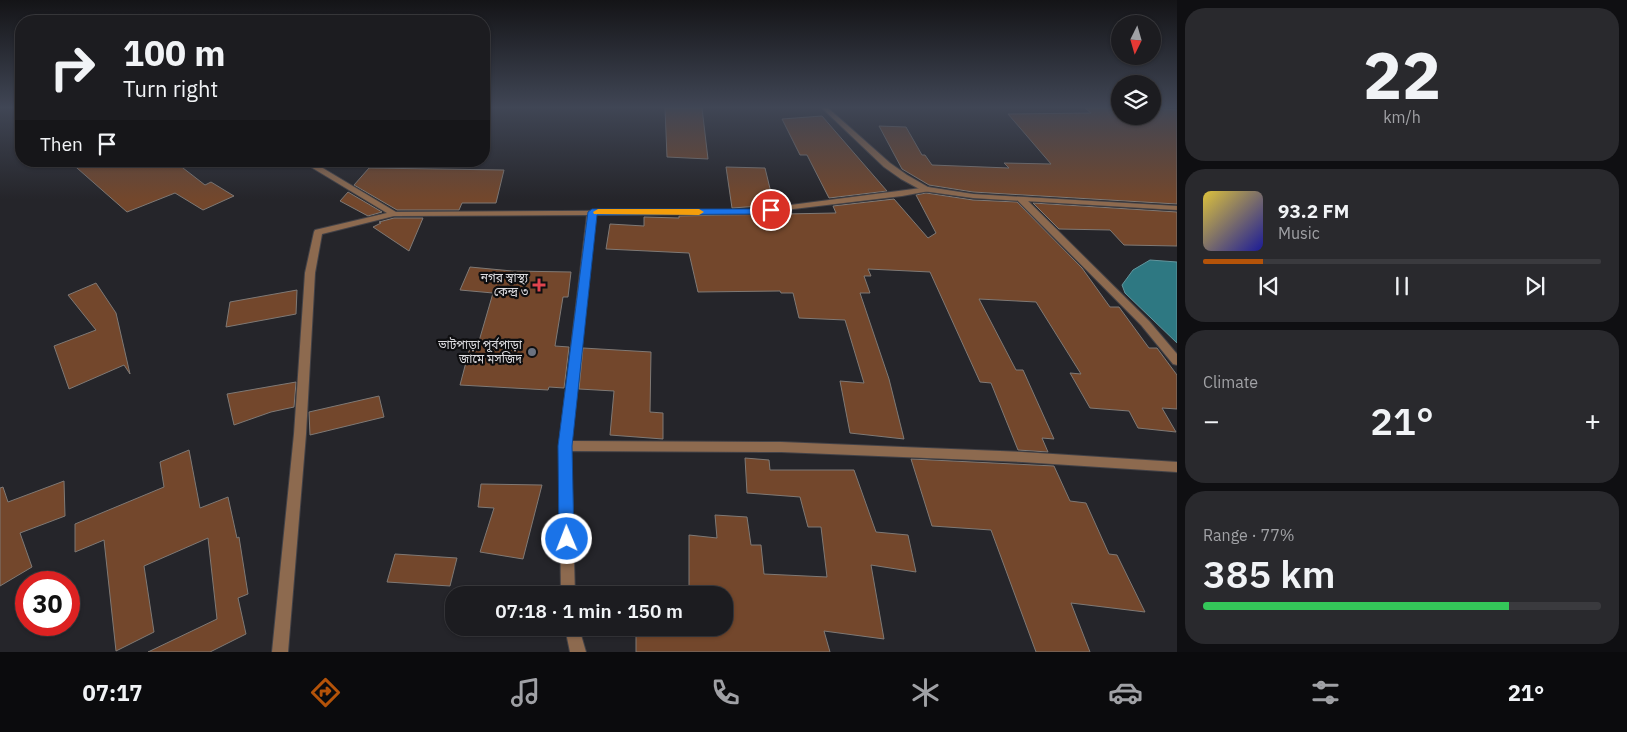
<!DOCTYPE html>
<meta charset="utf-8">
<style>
body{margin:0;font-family:"IBM Plex Sans","Noto Sans Bengali",sans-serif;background:#29292d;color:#f1f3f6;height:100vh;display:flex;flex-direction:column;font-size:19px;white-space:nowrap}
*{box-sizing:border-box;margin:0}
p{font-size:16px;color:#a0a1a5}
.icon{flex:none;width:28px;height:28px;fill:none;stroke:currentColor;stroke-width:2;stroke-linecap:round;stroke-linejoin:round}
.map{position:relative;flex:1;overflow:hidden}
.side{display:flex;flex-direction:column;gap:8px;padding:8px;background:#0f0f12;width:450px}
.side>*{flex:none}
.top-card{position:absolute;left:15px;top:15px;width:475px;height:152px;border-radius:20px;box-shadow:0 1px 4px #0004,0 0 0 1px #3a3a3e;background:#1c1c20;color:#f1f3f6;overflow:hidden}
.needle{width:32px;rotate:185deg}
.buttons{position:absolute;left:1111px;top:15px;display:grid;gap:10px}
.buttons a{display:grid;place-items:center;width:50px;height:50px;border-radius:50%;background:#1c1c20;box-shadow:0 1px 4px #0004,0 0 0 1px #3a3a3e;font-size:25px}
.speed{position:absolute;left:15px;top:571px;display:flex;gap:10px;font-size:25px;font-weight:700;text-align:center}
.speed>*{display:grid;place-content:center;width:65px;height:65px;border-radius:50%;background:#1c1c20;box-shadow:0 1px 4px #0004,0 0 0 1px #3a3a3e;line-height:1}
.speed .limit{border:8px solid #d22;background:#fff;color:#111}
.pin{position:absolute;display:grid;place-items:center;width:42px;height:42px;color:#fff;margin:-21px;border:2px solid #fff;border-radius:50%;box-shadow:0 1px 5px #0007}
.me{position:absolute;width:55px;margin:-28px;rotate:359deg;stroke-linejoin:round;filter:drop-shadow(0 0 4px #0008)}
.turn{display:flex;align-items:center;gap:18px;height:105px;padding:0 25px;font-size:22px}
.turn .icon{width:65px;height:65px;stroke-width:2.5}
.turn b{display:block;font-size:35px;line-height:42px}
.then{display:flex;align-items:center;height:48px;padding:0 25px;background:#0003;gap:10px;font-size:19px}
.big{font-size:38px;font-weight:600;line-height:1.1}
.side .card{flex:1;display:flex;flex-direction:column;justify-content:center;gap:8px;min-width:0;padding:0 18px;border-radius:20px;background:#29292d}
.side .dial{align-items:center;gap:0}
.dial b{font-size:65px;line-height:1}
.song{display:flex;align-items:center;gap:15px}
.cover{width:60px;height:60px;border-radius:8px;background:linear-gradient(135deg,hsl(50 70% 55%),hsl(240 70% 35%))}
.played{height:5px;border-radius:2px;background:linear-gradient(90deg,#b45309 15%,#3a3a3e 15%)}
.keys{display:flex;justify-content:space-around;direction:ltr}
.heat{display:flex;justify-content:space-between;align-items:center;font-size:28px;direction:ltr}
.charge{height:8px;border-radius:4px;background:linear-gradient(90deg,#34c759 77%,#3a3a3e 0)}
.trip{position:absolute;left:445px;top:586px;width:288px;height:50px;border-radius:20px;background:#1c1c20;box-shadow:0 1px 4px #0004,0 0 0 1px #3a3a3e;font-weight:600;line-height:50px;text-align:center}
.menu{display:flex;height:80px;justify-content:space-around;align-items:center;background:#0b0b0d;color:#a0a1a5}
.menu .icon{width:35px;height:35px}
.menu .selected{color:#b45309}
.menu b{font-size:22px;color:#f1f3f6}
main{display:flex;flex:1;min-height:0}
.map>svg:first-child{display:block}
</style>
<main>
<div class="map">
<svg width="1177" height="652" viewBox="0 0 1177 652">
<rect width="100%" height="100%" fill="#25252a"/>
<polygon fill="#2e7882" stroke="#63969e" points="1150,260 1177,262 1177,343 1125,293 1122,285 1133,270"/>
<g fill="#73472c" stroke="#7f7975">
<polygon points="665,108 702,108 708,159 667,157"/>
<polygon points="1085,108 1120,108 1120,116 1152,116 1152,108 1177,110 1177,204 973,192 929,185 902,169 879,126 906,127 922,155 925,155 932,165 1009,168 1004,163 1051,164 1008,114 1091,113"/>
<polygon points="822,116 887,191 829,198 807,155 800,155 782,119"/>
<polygon points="69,161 174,161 205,185 211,182 234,196 203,210 175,193 127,212"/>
<polygon points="726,167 765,168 774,205 732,208"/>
<polygon points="369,168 504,170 496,203 462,203 459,210 397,210 354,185"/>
<polygon points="348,192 382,212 368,216 340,201"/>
<polygon points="926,193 973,200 1017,202 1082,268 1110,307 1119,307 1149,348 1157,348 1177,375 1177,409 1162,408 1176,432 1138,428 1129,411 1090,408 1070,373 1081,374 1036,302 979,299 1016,370 1023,370 1054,439 1042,438 1048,452 1018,450 991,383 980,382 930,272 868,269 871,276 864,276 870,293 860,293 889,379 904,439 850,433 840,381 864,383 845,320 799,318 793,293 781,293 780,291 698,292 689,253 606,249 610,224 644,226 644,217 679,218 679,216 836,213 833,206 894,199 928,238 936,233 916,195"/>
<polygon points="1033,203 1177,212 1177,246 1124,245 1110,230 1059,229"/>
<polygon points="394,218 423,218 409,251 373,227 381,223 379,222"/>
<polygon points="470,267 512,271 571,272 568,297 563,297 555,346 569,347 564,388 549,387 548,390 460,385 470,347 477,348 493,293 460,290"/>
<polygon points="96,283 116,313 130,374 124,365 69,389 54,346 96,330 68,295"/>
<polygon points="297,290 296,314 226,327 230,302"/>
<polygon points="583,348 651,352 650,412 663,413 663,439 610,435 614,391 579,389"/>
<polygon points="296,382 294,407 271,412 234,425 227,394"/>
<polygon points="379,396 384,417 310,435 309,412"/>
<polygon points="189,450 200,508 228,497 237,538 239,537 248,594 238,598 246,634 210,652 148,652 217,619 208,538 144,566 154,632 116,651 104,540 75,552 75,524 164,487 160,462"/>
<polygon points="745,458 769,460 770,470 854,470 876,532 908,535 916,572 871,565 884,639 824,631 830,652 636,652 636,629 688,633 688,628 724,628 724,595 689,595 689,535 717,538 715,515 747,517 751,545 761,545 764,574 827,577 821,527 808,527 800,497 747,493"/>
<polygon points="911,459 1054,466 1070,501 1086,503 1109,554 1117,555 1145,612 1071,603 1090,652 1036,652 991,530 932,526"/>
<polygon points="64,481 65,516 20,533 32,567 0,586 0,488 3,487 8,502"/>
<polygon points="481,484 542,485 523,559 480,552 494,508 478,507"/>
<polygon points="395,554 457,558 450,586 387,582"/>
</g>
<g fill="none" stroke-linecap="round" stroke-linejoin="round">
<g stroke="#434247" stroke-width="2">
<g id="minor">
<polygon points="301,161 311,161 396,212 752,210 929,187 929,191 902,196 752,214 596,215 571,441 781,442 1022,452 1177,462 1177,472 1022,462 781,452 571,451 575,595 561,595 559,446 587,215 394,216 322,234 315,273 306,434 288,652 272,652 294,434 305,273 314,232 315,230 387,213"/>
<polygon points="1018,197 1024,197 1149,321 1177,354 1177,365 1173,364 1141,325 1018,201"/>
<polygon points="565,628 579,628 586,652 570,652"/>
</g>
</g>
<g stroke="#434247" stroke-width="2">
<polygon id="tertiary" points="822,108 828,108 890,163 907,175 928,187 973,194 1177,206 1177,210 973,198 923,191 901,179 884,167"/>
</g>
<use href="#minor" fill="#8d6a4f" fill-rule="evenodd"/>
<use href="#tertiary" fill="#8d6a4f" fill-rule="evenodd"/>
</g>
<linearGradient id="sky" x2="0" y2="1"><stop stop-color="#141417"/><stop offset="0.54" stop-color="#404655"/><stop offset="1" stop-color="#404655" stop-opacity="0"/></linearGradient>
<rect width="1177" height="199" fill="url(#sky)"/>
<polygon fill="#1a73e8" stroke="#114b97" points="771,207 776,210 774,211 752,214 597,215 572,446 574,539 572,544 567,546 561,544 559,539 558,446 588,212 592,209 752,209"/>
<polygon fill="#f59e0b" points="598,209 699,209 704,212 699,215 594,214 593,212"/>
<path fill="#e0444e" stroke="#0e0e10" stroke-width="2" d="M536.5 277.5h5v5h5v5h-5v5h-5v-5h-5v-5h5z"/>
<circle fill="#6b7280" stroke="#0e0e10" stroke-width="2" cx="532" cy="352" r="5"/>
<g text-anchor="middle" stroke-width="4.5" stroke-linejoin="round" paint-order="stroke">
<g font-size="12" fill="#dedde1" stroke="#0e0e10" text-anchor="end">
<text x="528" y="282">নগর স্বাস্থ্য<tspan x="528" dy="14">কেন্দ্র ৩</tspan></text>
<text x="522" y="349">ভাটপাড়া পূর্বপাড়া<tspan x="522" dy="14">জামে মসজিদ</tspan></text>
</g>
</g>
</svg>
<div class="buttons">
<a><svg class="needle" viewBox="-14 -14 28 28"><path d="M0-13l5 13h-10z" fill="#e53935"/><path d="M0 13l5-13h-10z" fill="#a0a1a5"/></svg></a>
<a><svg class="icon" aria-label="layers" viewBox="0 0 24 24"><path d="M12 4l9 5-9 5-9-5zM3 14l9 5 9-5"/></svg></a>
</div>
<div class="speed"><div class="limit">30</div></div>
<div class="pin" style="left:771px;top:210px;background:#d93025"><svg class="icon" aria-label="arrive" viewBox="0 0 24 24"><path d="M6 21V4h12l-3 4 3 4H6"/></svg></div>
<svg class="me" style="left:567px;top:539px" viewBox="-20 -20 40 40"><circle r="17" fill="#1a73e8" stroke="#fff" stroke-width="3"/><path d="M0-11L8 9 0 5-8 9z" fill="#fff"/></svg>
<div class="trip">07:18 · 1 min · 150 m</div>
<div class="top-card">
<div class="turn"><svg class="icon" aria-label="right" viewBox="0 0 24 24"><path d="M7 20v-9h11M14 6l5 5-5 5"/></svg><div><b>100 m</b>Turn right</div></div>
<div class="then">Then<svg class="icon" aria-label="arrive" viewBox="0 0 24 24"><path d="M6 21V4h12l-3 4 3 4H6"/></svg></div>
</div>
</div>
<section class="side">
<div class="card dial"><b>22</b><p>km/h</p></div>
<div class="card">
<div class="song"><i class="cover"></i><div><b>93.2 FM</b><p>Music</p></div></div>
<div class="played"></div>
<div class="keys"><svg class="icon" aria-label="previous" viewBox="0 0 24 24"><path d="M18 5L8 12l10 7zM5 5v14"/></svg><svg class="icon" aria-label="pause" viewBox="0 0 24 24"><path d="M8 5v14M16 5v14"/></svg><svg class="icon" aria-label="next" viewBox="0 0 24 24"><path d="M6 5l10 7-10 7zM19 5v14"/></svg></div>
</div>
<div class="card"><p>Climate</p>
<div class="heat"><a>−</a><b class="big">21°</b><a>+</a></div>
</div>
<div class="card"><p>Range · 77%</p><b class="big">385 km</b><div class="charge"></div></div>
</section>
</main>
<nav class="menu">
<b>07:17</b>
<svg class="icon selected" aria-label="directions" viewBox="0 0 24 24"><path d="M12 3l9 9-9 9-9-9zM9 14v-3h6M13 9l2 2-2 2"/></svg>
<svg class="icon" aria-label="music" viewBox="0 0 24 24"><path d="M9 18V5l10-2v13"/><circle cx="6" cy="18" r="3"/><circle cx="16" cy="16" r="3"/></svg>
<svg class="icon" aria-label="phone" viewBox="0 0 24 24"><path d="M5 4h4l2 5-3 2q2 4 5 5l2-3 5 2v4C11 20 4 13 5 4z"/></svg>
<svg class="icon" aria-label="climate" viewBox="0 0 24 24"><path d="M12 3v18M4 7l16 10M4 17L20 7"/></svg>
<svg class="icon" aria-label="car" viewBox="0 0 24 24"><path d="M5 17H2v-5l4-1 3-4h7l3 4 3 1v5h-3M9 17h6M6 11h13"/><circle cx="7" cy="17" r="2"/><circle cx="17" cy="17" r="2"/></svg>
<svg class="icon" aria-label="filters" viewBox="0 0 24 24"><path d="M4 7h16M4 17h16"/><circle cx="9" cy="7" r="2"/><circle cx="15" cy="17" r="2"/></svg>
<b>21°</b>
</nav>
